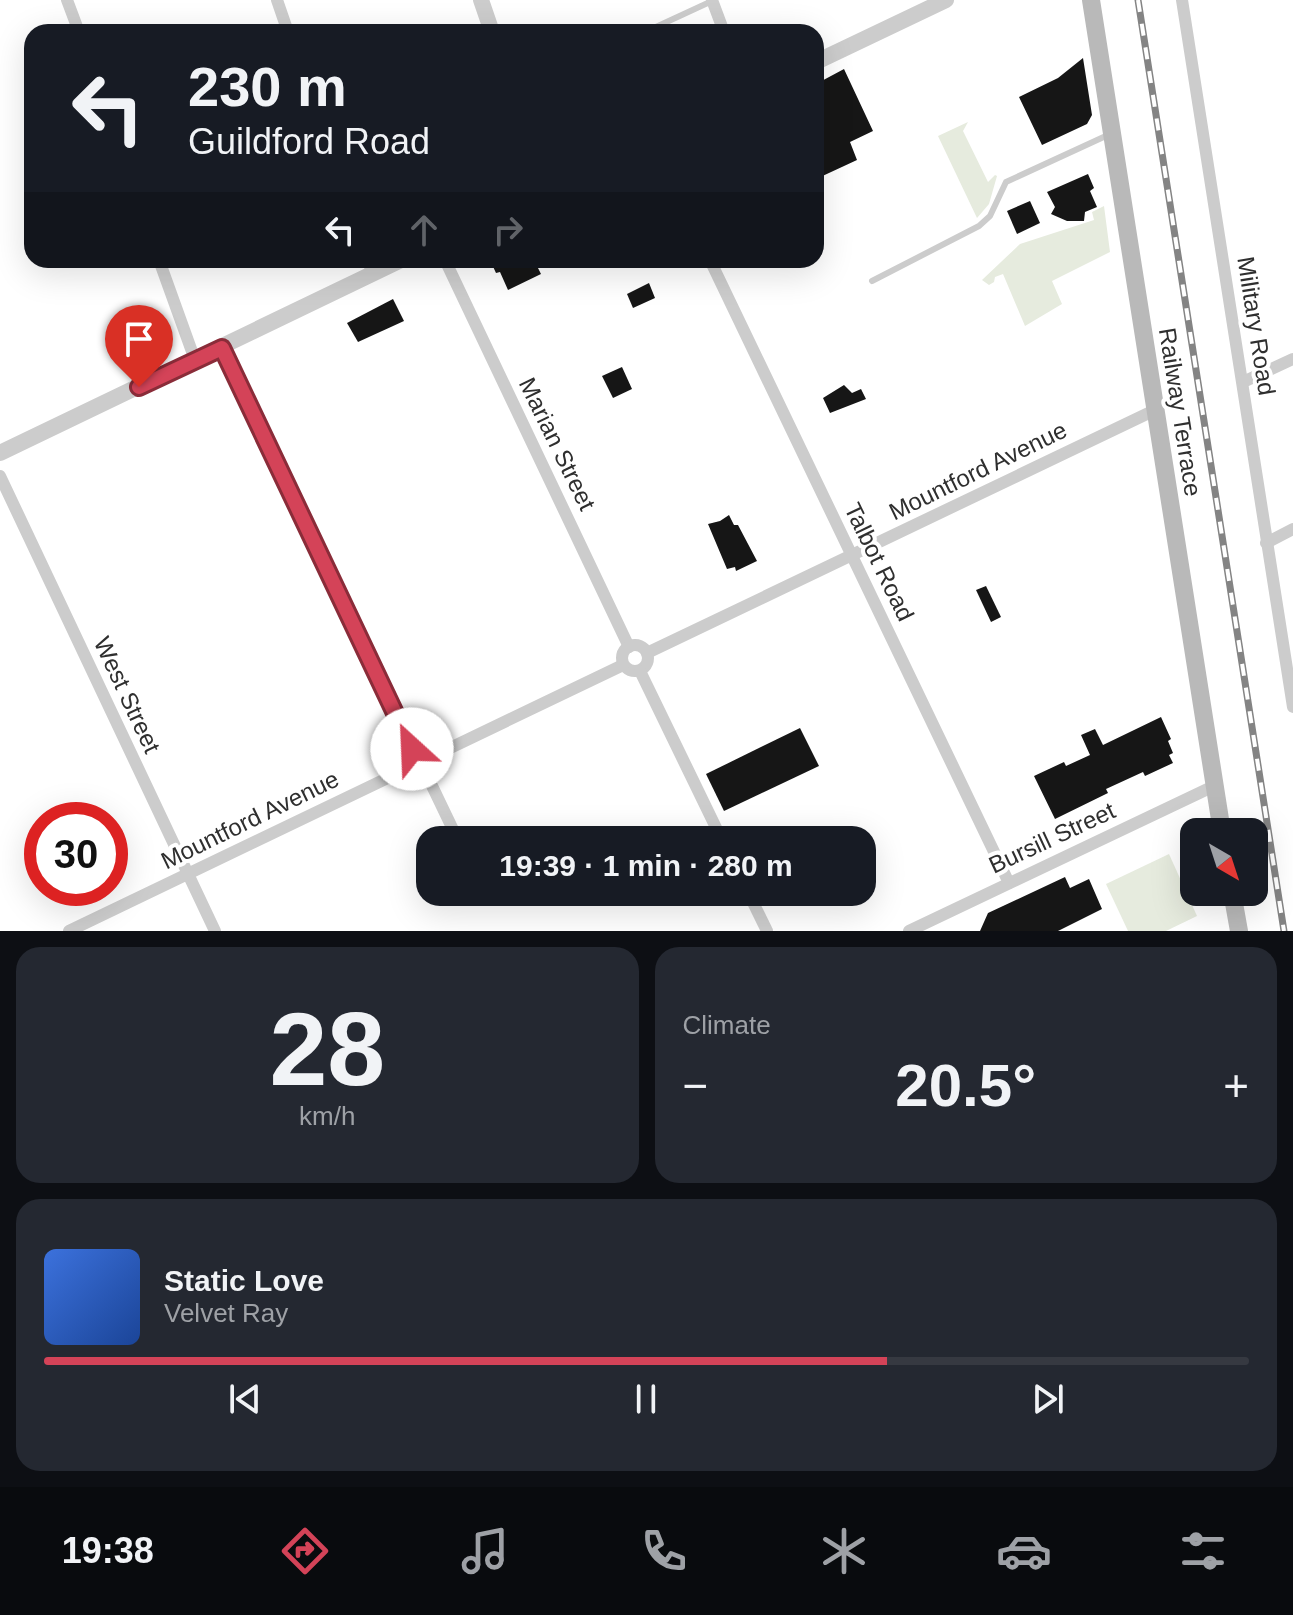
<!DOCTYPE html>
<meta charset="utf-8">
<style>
body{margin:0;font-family:Arial,sans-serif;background:#242831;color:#f1f3f6;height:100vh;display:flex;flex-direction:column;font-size:30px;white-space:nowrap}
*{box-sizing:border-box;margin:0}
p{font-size:26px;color:#9ea1a6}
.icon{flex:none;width:44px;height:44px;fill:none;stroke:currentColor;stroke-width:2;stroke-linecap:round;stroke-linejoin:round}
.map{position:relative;height:931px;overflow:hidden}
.drawer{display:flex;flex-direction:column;gap:16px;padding:16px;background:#0d0f14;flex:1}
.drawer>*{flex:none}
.banner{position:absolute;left:24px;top:24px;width:800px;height:244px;border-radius:24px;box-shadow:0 8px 32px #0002;background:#171b24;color:#f1f3f6;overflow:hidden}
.needle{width:52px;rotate:141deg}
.buttons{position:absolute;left:1180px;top:818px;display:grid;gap:16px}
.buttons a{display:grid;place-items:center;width:88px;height:88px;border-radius:16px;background:#171b24;box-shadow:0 8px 32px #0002;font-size:40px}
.speed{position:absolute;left:24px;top:802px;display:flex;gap:16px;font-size:40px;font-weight:700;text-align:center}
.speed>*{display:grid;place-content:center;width:104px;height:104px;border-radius:50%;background:#171b24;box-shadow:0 8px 32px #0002;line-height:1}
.speed .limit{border:12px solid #d22;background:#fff;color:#111}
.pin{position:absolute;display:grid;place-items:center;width:68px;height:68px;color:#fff;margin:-82px -34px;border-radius:50% 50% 50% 0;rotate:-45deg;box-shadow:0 0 8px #0007}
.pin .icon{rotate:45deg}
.me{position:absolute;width:88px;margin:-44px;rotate:335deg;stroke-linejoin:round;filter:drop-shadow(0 0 6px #0008)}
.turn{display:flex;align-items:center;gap:28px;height:168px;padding:0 32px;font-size:36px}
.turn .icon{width:104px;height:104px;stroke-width:2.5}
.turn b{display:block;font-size:56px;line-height:68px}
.lanes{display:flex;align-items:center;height:76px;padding:0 32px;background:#0003;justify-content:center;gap:40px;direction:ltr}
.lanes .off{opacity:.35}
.big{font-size:60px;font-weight:800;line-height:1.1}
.drawer .tile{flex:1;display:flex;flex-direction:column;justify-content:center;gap:12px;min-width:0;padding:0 28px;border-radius:24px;background:#242831}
.drawer .dial{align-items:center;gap:0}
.dial b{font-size:104px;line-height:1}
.song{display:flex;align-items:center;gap:24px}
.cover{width:96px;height:96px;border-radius:12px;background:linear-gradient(135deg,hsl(220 70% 55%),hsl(220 70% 35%))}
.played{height:8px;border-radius:4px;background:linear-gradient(90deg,#d44358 70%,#363941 70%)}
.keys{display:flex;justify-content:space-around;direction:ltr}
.heat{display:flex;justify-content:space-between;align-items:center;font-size:44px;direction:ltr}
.drawer .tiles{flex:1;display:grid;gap:16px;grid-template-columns:1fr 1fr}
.tile:last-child{grid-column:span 2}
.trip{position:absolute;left:416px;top:826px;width:460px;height:80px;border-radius:24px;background:#171b24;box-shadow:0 8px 32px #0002;font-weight:800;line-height:80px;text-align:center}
.menu{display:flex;height:128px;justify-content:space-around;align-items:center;background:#090b0e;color:#9ea1a6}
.menu .icon{width:56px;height:56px}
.menu .active{color:#d44358}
.menu b{font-size:36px;color:#f1f3f6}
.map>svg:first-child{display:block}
</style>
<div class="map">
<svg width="1293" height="931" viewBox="0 0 1293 931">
<rect width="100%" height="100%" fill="#fff"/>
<g fill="#e6ebde">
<polygon points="968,122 963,131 988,182 995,175 997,176 989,204 977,218 938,136"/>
<polygon points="1104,206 1110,252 1052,281 1062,304 1025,326 1003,274 995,277 994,282 989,285 982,280 1020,244 1094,220 1092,212"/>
<polygon points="1169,854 1197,916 1166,931 1128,931 1106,884"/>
</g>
<g fill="#161616">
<polygon points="1083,58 1092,115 1087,124 1042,145 1019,97 1058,78"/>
<polygon points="844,69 873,131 850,142 857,160 816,179 816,84"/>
<polygon points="1088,174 1094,188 1090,191 1097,207 1085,212 1084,221 1067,221 1051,214 1055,207 1047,192"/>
<polygon points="1030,201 1040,223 1017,234 1007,211"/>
<polygon points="490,260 510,260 512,266 524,260 534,260 541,274 508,290 500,272 496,273"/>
<polygon points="649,283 655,298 633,308 627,294"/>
<polygon points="393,299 404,321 358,342 347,323"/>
<polygon points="622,367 632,389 613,398 602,376"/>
<polygon points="844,385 852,393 861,389 866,399 830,413 823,398"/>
<polygon points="729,515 734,525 738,525 757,561 736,571 735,567 727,569 708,524 720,521"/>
<polygon points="986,586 1001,617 991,622 976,590"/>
<polygon points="1161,717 1171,739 1168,741 1173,753 1169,755 1173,763 1145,776 1143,772 1106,789 1108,793 1055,819 1034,776 1064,762 1066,766 1090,755 1081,735 1095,729 1103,745"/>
<polygon points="800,728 819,766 724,811 706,774"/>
<polygon points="1065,877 1070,888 1089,879 1102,909 1058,931 980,931 988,913"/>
</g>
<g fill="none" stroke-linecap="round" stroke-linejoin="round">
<g stroke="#ccc" stroke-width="6">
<polyline points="645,32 712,1"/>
<polyline points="872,281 979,226 990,216 1006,182 1108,135"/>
</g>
<g stroke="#ccc" stroke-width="12">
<polyline points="67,0 79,32"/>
<polyline points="277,0 288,32"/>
<polyline points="712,0 724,32"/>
<polyline points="1182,0 1293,707"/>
<polyline points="159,260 195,360"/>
<polyline points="367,260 373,273"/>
<polyline points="445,260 629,647"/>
<polyline points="710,260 1009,883"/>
<polyline points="222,348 458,840"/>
<polyline points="1243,382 1293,359"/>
<polyline points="0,476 215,931"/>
<polyline points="1266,543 1293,529"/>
<circle cx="635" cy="658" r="13"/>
<polyline points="647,653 1155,410"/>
<polyline points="640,671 722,840"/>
<polyline points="748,892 767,931"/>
<polyline points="69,931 623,665"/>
<polyline points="909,931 1214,786"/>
</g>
<g stroke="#ccc" stroke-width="16">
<polyline points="481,0 492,32"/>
<polyline points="816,62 946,0"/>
<polyline points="0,453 401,260"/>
</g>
<g stroke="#b9b9b9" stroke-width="18">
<polyline points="1091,0 1222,832"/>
<polyline points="1232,892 1239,931"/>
</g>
<g stroke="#848484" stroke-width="7">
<polyline id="rail" points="1138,0 1284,931"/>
</g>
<use href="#rail" stroke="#fff" stroke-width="4" stroke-dasharray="12" stroke-linecap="butt"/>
</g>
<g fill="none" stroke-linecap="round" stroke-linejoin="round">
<g stroke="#8a2c39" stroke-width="20">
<polyline id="route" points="139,387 222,348 412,749"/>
</g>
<use href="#route" stroke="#d44358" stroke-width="14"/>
</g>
<g text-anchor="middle" stroke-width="8" stroke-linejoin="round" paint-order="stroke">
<g font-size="24" fill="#2f2f2f" stroke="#fff">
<text transform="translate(1256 326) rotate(81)" y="8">Military Road</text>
<text transform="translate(1180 412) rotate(81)" y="8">Railway Terrace</text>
<text transform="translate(557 444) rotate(64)" y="8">Marian Street</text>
<text transform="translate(978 471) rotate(-26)" y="8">Mountford Avenue</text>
<text transform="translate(879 562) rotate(64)" y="8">Talbot Road</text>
<text transform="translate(127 695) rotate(65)" y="8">West Street</text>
<text transform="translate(250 820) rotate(-26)" y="8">Mountford Avenue</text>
<text transform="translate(1052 838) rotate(-25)" y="8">Bursill Street</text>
</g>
</g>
</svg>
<div class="buttons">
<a><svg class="needle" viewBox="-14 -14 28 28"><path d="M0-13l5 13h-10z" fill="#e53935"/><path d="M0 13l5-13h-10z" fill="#9ea1a6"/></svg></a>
</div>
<div class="speed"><div class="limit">30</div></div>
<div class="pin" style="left:139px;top:387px;background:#d93025"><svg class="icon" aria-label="arrive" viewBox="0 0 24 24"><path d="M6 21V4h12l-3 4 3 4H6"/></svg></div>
<svg class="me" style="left:412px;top:749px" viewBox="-20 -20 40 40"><circle r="19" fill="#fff"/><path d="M0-13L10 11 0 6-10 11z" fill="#d44358"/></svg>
<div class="trip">19:39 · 1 min · 280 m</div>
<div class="banner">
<div class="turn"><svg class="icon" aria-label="left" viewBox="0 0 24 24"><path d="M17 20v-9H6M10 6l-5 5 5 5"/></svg><div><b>230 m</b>Guildford Road</div></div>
<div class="lanes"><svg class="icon" aria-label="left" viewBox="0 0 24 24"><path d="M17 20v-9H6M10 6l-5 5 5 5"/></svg><svg class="icon off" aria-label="ahead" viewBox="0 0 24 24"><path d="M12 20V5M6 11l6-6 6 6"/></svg><svg class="icon off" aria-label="right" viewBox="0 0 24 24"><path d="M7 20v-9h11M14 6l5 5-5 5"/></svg></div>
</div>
</div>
<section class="drawer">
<div class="tiles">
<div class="tile dial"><b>28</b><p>km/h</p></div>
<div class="tile"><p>Climate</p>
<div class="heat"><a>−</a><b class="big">20.5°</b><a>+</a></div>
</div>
<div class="tile">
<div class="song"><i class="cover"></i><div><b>Static Love</b><p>Velvet Ray</p></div></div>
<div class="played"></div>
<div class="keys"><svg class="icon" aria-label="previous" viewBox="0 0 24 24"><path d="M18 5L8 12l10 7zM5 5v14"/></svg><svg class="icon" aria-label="pause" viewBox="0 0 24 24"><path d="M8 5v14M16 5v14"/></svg><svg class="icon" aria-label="next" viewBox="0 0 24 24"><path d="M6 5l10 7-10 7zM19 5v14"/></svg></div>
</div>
</div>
</section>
<nav class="menu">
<b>19:38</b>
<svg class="icon active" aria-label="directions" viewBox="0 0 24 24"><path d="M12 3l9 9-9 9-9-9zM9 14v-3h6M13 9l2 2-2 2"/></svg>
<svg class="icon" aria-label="music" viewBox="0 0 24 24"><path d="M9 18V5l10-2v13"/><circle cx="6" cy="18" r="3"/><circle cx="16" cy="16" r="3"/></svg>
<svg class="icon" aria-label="phone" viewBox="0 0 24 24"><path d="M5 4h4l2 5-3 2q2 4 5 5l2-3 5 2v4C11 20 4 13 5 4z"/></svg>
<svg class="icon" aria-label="climate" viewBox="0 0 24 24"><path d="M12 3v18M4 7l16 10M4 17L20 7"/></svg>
<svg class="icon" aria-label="car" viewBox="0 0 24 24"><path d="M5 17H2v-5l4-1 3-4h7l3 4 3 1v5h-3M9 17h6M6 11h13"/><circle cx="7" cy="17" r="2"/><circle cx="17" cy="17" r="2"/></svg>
<svg class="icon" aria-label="filters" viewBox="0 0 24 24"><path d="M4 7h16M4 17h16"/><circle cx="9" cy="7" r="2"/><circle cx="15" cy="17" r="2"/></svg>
</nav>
